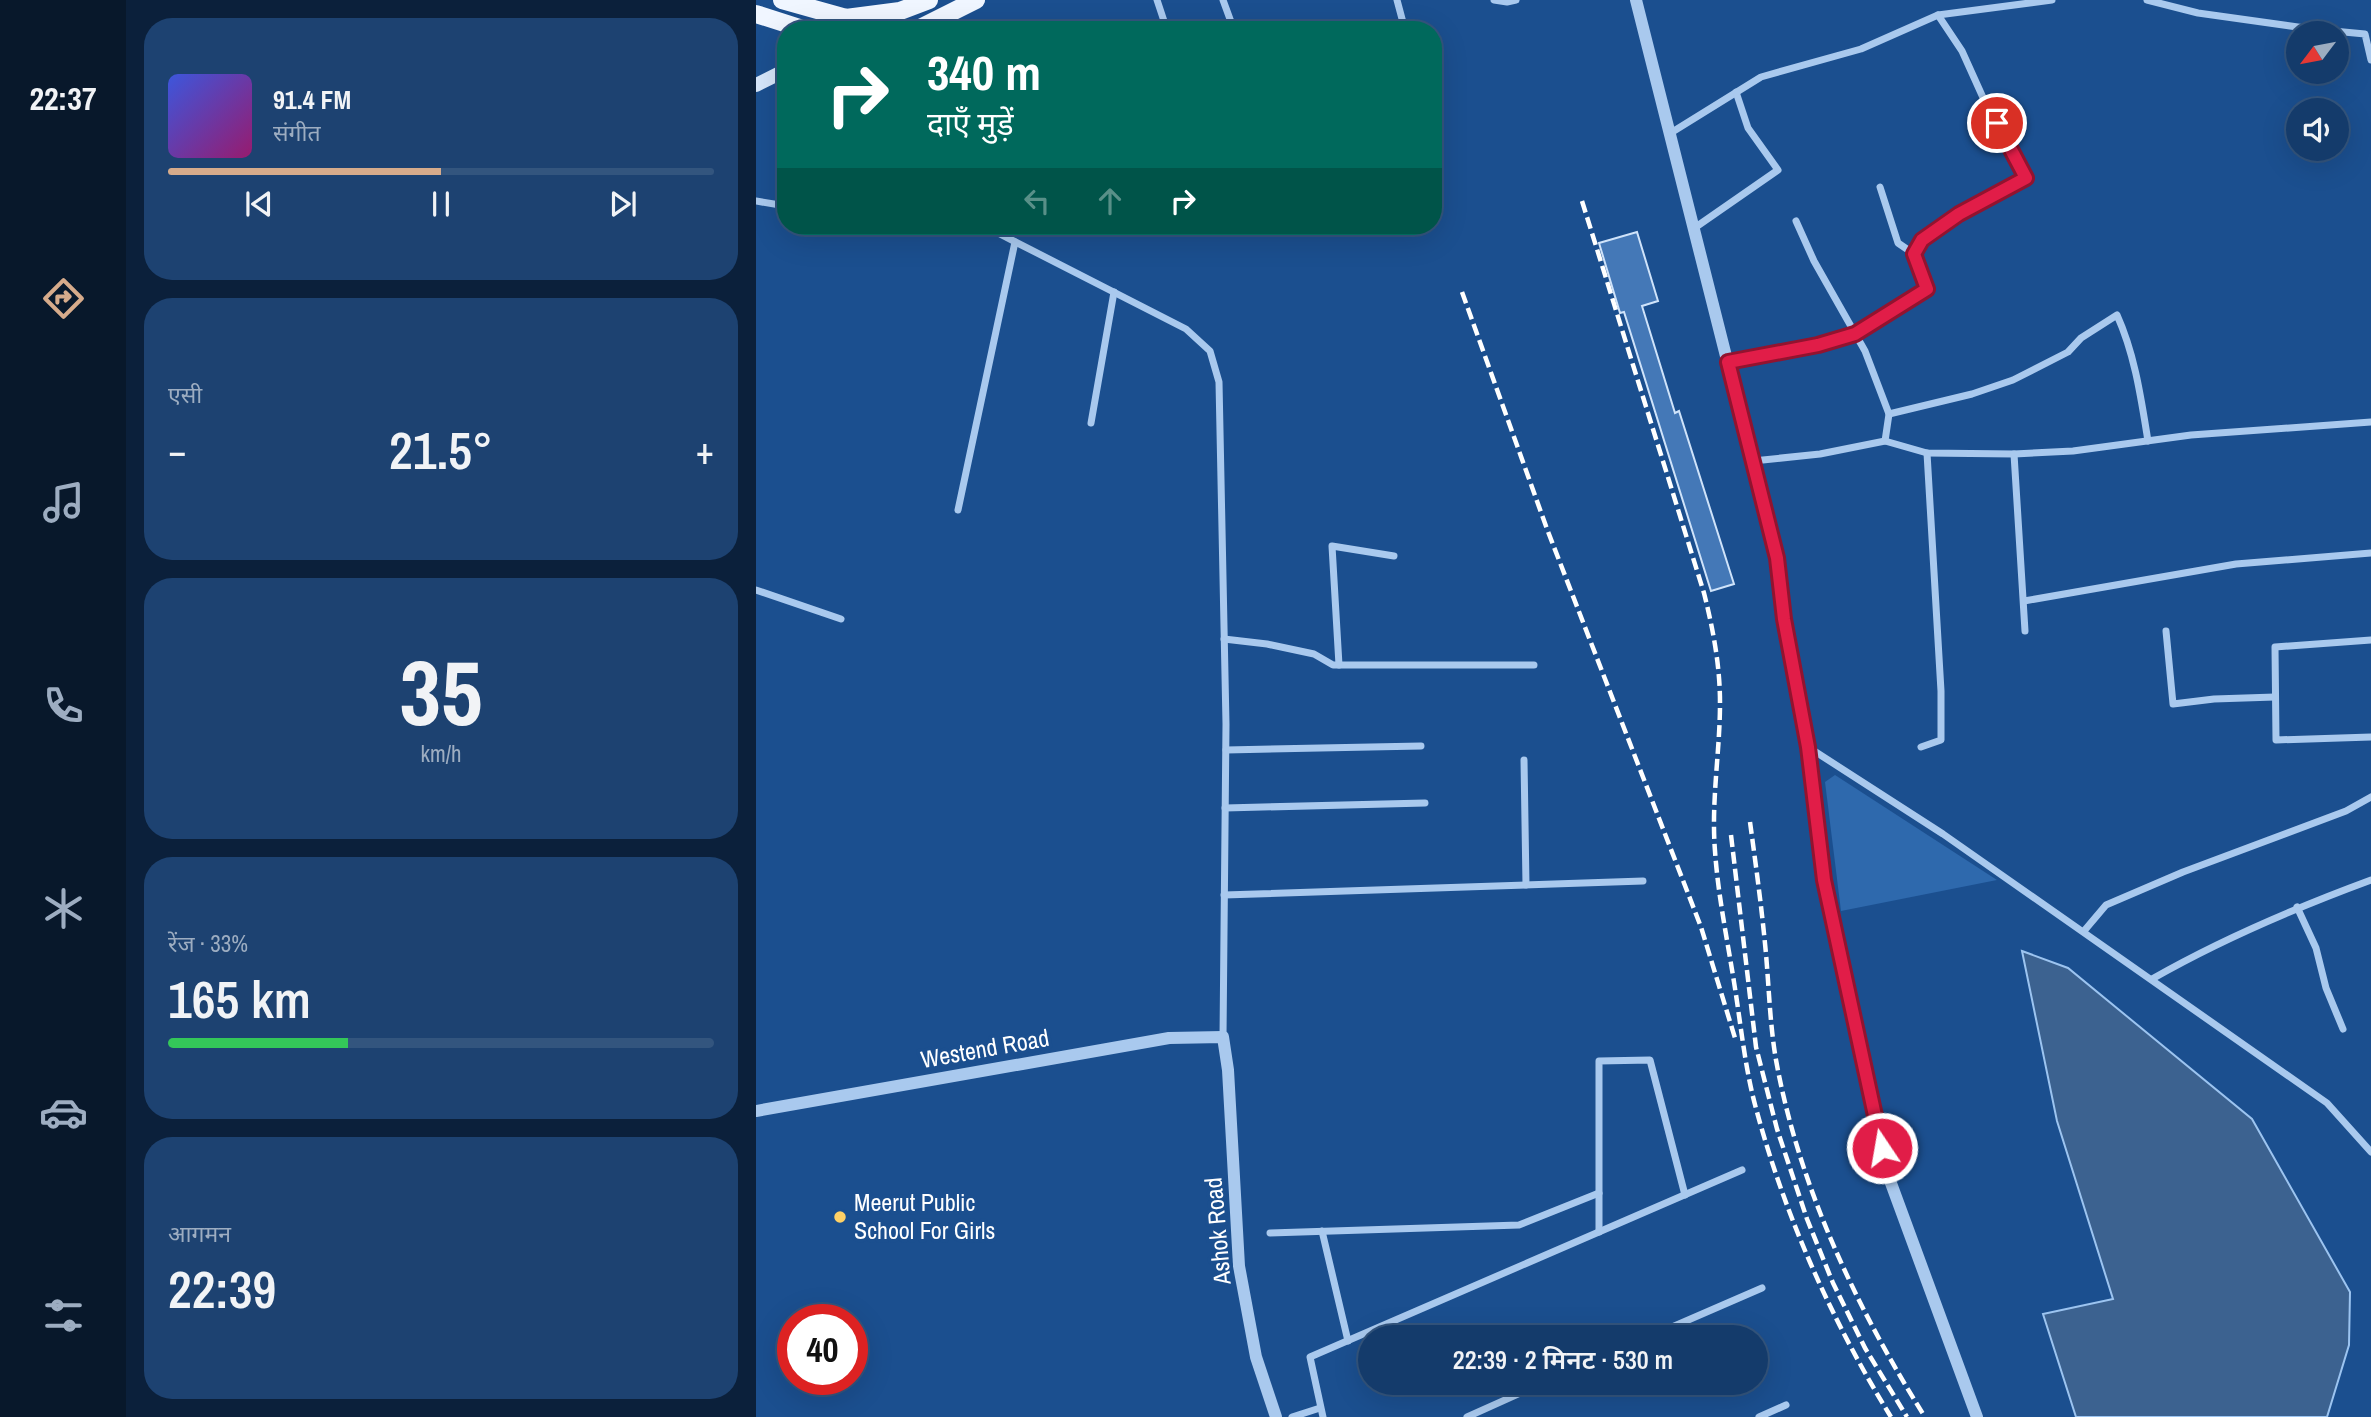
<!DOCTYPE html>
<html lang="hi">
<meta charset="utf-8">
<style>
body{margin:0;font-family:"Archivo Narrow","Noto Sans Devanagari",sans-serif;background:#1d4271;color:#f1f3f6;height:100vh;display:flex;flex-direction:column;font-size:26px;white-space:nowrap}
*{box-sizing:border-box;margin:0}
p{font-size:23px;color:#9dadc1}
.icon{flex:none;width:38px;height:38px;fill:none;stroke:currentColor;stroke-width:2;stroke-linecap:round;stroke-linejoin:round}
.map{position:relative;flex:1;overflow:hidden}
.drawer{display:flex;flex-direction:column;gap:18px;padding:18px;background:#0b203b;width:630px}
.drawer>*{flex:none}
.banner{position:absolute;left:21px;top:21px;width:665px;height:214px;border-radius:28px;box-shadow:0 7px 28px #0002,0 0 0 2px #33557e;background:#00695c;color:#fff;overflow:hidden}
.needle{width:46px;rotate:238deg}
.buttons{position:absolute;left:1530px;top:21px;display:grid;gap:14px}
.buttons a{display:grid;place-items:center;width:63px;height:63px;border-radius:50%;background:#143b6b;box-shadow:0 7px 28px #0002,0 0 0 2px #33557e;font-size:35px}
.speed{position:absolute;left:21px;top:1304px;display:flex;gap:14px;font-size:35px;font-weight:700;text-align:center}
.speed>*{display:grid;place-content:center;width:91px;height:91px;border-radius:50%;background:#143b6b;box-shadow:0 7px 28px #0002,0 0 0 2px #33557e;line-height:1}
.speed .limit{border:10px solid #d22;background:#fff;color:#111}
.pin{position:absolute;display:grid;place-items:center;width:60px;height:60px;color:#fff;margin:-30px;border:4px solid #fff;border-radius:50%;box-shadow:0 2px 7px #0007}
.me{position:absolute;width:77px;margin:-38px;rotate:348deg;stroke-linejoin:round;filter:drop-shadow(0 0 5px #0008)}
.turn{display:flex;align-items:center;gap:24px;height:147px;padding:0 35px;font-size:32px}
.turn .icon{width:91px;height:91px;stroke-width:2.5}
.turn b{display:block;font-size:49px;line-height:60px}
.lanes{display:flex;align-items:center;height:66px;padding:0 35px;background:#0003;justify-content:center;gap:35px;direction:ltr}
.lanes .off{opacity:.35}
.big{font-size:52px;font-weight:600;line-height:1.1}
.drawer .widget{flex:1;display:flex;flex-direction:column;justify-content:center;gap:10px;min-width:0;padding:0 24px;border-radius:28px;background:#1d4271}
.drawer .dial{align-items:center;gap:0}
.dial b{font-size:91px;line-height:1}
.song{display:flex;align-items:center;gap:21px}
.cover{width:84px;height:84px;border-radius:10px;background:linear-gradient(135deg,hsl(230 70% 55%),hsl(320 70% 35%))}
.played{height:7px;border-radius:4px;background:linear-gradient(90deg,#d6ab8b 50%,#33557e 50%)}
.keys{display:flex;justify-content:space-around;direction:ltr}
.heat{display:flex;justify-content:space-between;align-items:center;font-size:38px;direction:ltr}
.charge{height:10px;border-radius:5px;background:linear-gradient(90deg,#34c759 33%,#33557e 0)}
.trip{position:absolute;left:602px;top:1325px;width:410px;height:70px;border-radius:35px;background:#143b6b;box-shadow:0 7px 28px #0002,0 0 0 2px #33557e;font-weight:600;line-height:70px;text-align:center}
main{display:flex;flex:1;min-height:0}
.tabs{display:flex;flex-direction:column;width:126px;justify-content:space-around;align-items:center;background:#08182b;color:#9dadc1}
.tabs .icon{width:49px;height:49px}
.tabs .current{color:#d6ab8b}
.tabs b{font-size:32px;color:#f1f3f6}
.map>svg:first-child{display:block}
</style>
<main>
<nav class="tabs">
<b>22:37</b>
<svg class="icon current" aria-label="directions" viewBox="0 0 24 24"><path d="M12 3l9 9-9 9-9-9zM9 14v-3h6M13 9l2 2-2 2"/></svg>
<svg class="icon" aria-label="music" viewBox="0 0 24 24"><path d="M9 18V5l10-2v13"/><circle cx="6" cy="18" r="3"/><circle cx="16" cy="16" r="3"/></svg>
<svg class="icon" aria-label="phone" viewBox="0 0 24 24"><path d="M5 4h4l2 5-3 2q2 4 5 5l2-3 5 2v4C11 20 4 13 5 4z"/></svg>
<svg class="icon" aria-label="climate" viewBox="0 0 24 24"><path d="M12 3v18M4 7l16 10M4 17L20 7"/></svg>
<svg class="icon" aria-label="car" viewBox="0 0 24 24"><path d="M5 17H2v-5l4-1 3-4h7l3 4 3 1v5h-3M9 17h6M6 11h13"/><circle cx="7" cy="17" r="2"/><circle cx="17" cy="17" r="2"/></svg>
<svg class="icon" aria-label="filters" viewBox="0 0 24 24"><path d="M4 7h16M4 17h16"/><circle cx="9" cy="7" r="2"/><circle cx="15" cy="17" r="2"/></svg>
</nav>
<section class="drawer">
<div class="widget">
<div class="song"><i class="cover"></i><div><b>91.4 FM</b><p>संगीत</p></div></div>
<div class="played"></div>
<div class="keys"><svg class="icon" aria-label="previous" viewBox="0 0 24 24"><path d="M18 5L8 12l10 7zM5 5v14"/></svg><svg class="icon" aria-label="pause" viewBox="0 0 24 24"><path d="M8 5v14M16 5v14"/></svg><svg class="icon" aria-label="next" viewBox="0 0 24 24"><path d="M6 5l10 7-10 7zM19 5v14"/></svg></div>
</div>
<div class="widget"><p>एसी</p>
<div class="heat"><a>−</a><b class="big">21.5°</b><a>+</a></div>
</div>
<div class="widget dial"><b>35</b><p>km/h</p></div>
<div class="widget"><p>रेंज · 33%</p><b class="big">165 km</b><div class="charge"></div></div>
<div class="widget"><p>आगमन</p><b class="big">22:39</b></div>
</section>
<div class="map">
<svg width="1615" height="1417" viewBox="0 0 1615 1417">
<rect width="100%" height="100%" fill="#1b4f8f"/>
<polygon fill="#2e69ad" points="1079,775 1241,880 1085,911 1069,782"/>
<polygon fill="#3c6290" stroke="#9cc4f0" stroke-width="2" points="1266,951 1312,968 1496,1119 1594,1292 1593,1345 1571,1417 1320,1417 1287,1314 1357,1299 1301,1121"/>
<polygon fill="#4478b7" stroke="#cfe3fa" stroke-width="2" points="881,232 902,301 886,306 919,413 923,411 978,584 955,591 868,312 864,313 843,243"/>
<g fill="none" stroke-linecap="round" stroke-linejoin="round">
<g stroke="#a9c9ee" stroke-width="7">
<polyline points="401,0 411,30"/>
<polyline points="467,0 478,30"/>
<polyline points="641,0 649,30"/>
<polyline points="738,0 751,2 760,0"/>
<polyline points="1391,0 1442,13 1556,29 1609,34 1615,60"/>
<polyline points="913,134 1005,77 1105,49 1182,15 1296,0"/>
<polyline points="0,201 30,206"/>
<polyline points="188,226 239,232"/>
<polyline points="233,226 240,232 430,329 454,351 463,382 470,724 467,1037"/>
<polyline points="937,229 1022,170 992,128 980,92"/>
<polyline points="1158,254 1166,240 1203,214 1270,178 1229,102 1206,51 1182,15"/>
<polyline points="972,362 1062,345 1099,334 1171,289 1158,254 1142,243 1124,187"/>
<path d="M1133 414 1216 394 1257 380 1312 352 1325 338 1361 315C1379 355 1385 398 1392 441"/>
<polyline points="335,423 358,292"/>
<polyline points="1129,441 1171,453 1258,454 1317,451 1435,435 1615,422"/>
<polyline points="1258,454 1269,631"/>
<polyline points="997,461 1064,454 1129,441 1133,414 1109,351 1058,261 1040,221"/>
<polyline points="202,510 259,242"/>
<polyline points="0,590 85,619"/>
<polyline points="1268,601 1480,564 1615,553"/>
<polyline points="1410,631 1417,704 1458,699 1519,697"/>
<polyline points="468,639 511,644 558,654 577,665 778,665"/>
<polyline points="1615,640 1519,647 1520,740 1615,737"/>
<polyline points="583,665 576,546 638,556"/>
<polyline points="1052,747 1187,834 1571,1103 1615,1152"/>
<polyline points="1165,747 1185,740 1185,691 1171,453"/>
<polyline points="470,750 665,746"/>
<polyline points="768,760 770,885"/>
<polyline points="469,808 669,803"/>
<polyline points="468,895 887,881"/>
<polyline points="1541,907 1560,948 1570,988 1587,1029"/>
<polyline points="1328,931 1350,905 1427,872 1590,811 1615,797"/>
<path d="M1396 979C1466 939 1539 908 1615 880"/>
<polyline points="566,1231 592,1341"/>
<polyline points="843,1232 843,1061 894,1060 929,1195"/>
<polyline points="514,1233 763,1225 843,1193"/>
<polyline points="893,1337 1006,1288"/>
<polyline points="536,1417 564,1408"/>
<polyline points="567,1417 554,1357 986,1170"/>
<polyline points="711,1417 789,1382"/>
<polyline points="1003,1417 1030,1405"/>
</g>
<g stroke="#a9c9ee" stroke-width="12">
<polyline points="880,0 1021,558 1028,619 1052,747 1068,880 1132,1175 1221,1417"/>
<polyline points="0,1111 413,1038 467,1037 472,1070 483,1266 500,1357 520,1417"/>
</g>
<polyline stroke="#d6e6fa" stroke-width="14" points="0,85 30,70"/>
<g stroke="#f0f6ff" stroke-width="18">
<polyline points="26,0 90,18 144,11 173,0"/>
<polyline points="0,14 50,30"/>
<polyline points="160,30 220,0"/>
</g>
<g stroke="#fff" stroke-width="4.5" stroke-dasharray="12 5" stroke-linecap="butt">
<path d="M826 201 948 593C957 629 964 665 964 703 964 752 955 801 959 851 962 895 971 938 978 982 985 1025 989 1070 1001 1112 1030 1219 1077 1323 1135 1417"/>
<polyline points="706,292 791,529 945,927 979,1038"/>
<path d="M994 822C1000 866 1006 910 1010 954 1013 989 1014 1025 1020 1060 1043 1187 1101 1309 1169 1417"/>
<polyline points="975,835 1000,1047 1021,1129 1051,1219 1077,1283 1109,1348 1151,1417"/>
</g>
</g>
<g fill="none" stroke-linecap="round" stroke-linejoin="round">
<g stroke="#92132f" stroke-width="18">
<polyline id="route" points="1126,1148 1068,880 1052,747 1028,619 1021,558 972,362 1062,345 1099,334 1171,289 1158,254 1166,240 1203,214 1270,178 1241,123"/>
</g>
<use href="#route" stroke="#e11d48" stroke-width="12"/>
</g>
<circle fill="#ffd166" stroke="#1b4f8f" stroke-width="2.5" cx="84" cy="1217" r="7"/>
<g text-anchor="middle" stroke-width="7" stroke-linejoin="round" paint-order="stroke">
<g font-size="24" fill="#fff" stroke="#1b4f8f">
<text transform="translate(229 1049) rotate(-10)" y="8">Westend Road</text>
<text transform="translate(462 1231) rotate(-95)" y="8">Ashok Road</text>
</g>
<g font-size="24" fill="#fff" stroke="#1b4f8f" text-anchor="start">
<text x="98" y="1211">Meerut Public<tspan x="98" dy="28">School For Girls</tspan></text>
</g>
</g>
</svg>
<div class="buttons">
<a><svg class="needle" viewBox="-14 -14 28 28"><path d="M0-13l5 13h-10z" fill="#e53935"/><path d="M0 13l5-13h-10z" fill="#9dadc1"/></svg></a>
<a><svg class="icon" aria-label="sound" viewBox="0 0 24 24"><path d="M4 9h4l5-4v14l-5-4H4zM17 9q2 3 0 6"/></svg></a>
</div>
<div class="speed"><div class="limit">40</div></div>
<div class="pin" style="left:1241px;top:123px;background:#d93025"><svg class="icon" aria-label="arrive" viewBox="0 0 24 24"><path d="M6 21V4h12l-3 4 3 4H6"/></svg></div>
<svg class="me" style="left:1126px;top:1148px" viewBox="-20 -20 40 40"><circle r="17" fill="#e11d48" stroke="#fff" stroke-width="3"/><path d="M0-11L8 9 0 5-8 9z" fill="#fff"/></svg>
<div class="trip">22:39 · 2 मिनट · 530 m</div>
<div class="banner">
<div class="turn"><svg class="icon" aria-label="right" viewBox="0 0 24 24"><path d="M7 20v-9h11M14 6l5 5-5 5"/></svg><div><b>340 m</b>दाएँ मुड़ें</div></div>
<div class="lanes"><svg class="icon off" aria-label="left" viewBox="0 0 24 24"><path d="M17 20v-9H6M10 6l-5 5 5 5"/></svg><svg class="icon off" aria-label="ahead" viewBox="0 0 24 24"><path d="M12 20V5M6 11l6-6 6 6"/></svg><svg class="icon" aria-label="right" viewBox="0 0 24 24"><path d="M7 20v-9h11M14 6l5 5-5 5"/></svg></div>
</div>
</div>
</main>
